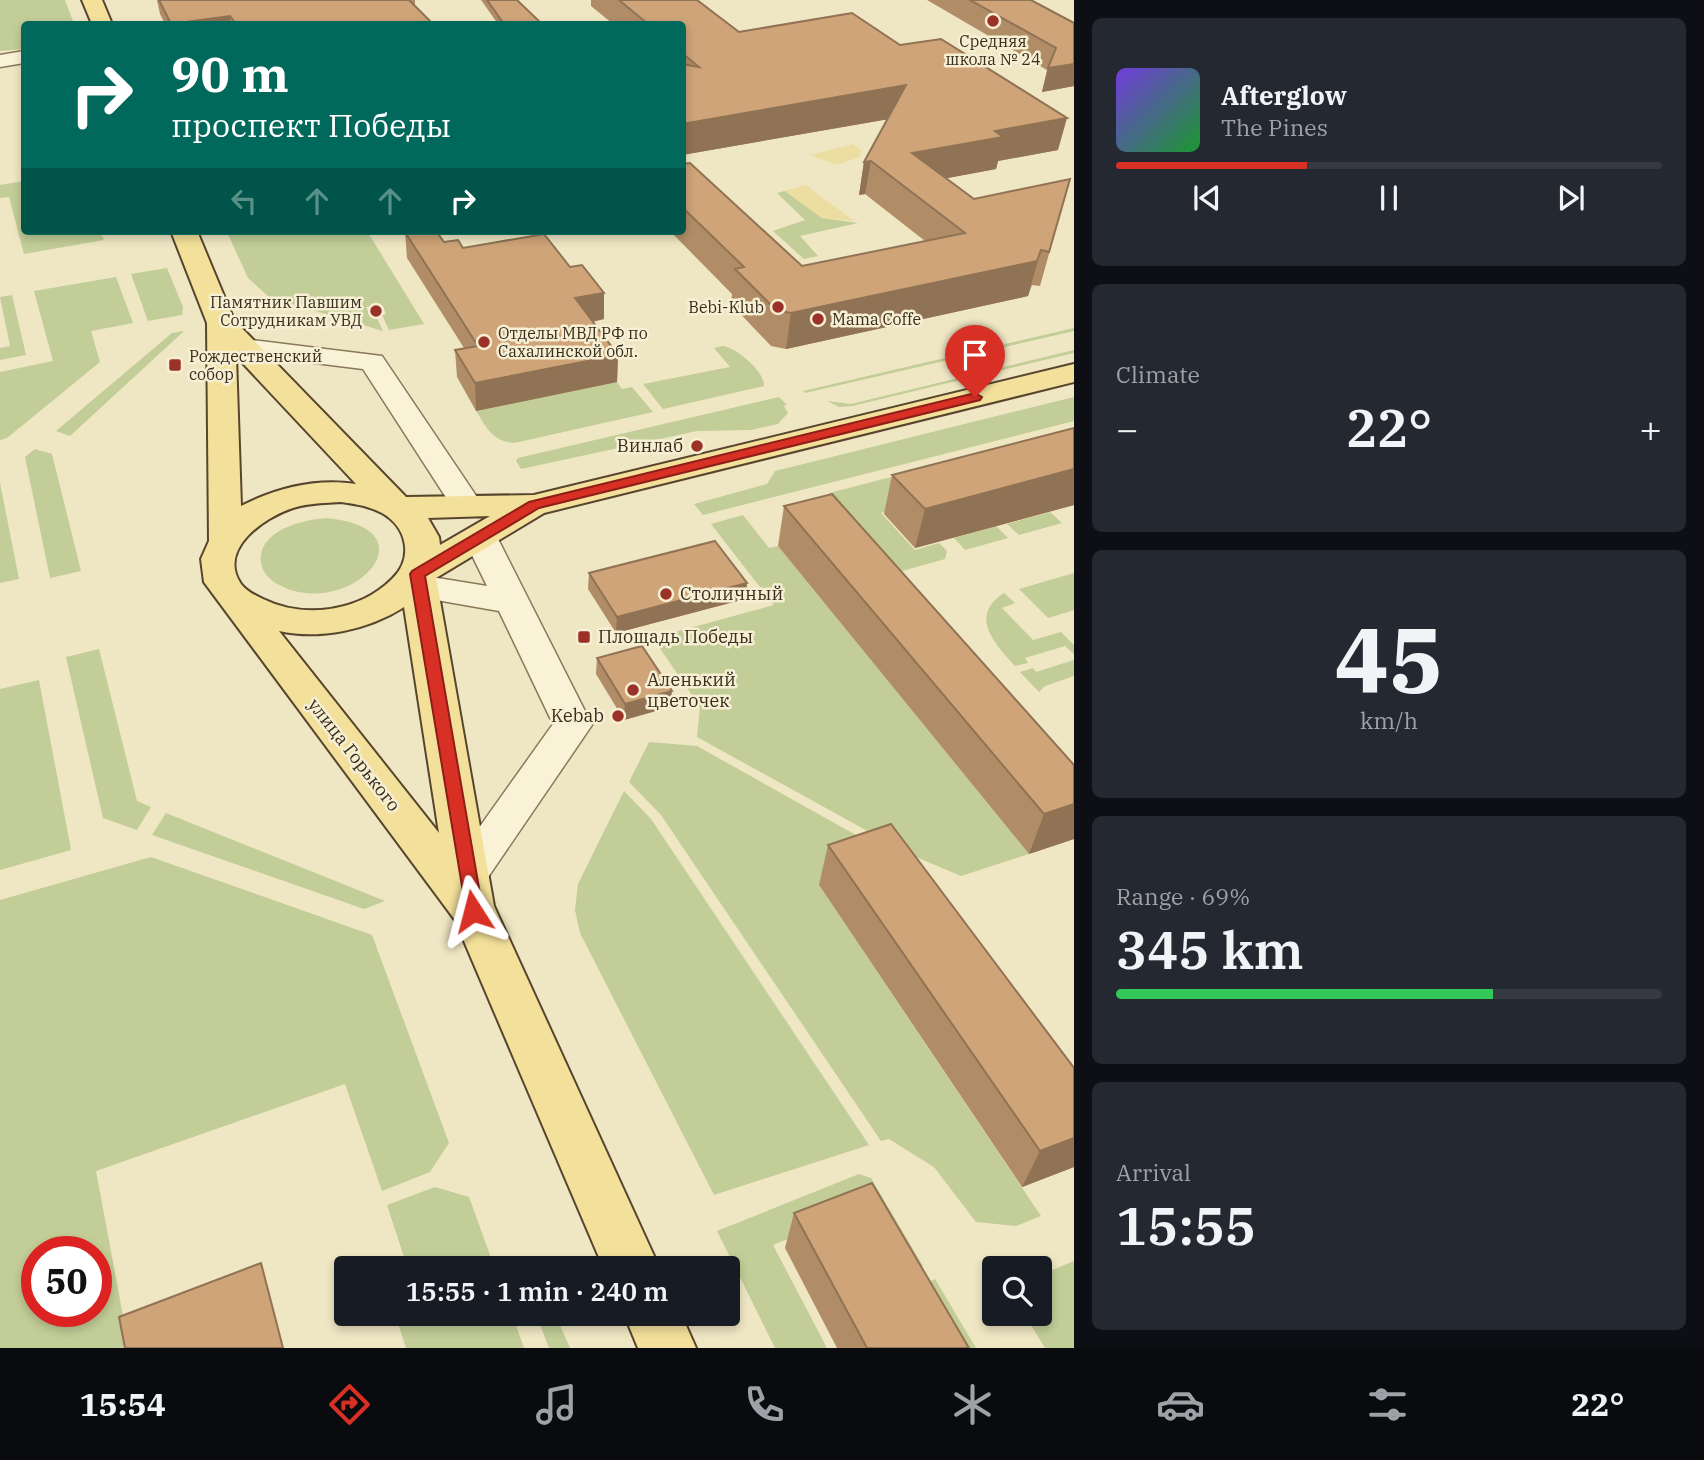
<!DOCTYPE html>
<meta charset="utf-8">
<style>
body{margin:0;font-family:"IBM Plex Serif",serif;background:#242831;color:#f1f3f6;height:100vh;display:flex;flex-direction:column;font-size:26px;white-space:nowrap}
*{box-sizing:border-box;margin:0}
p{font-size:23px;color:#9ea1a6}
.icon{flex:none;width:38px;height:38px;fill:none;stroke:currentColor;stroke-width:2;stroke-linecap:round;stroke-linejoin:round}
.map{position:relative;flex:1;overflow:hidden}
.panel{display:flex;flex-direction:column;gap:18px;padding:18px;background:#0d0f14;width:630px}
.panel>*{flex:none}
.guide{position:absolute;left:21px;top:21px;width:665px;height:214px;border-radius:7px;box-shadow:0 4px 10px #0003;background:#00695c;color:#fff;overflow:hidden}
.controls{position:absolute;left:982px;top:1256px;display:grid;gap:14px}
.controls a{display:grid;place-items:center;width:70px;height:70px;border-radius:7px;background:#171b24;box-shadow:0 4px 10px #0003;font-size:35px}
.speed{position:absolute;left:21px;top:1236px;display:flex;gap:14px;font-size:35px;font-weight:700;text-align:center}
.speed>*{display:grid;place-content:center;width:91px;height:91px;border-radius:50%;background:#171b24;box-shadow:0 4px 10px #0003;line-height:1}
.speed .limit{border:10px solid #d22;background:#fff;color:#111}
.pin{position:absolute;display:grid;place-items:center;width:60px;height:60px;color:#fff;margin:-72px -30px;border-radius:50% 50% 50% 0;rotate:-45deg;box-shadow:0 0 7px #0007}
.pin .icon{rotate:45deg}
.me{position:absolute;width:77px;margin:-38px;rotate:351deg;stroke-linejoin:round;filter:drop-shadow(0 0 5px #0008)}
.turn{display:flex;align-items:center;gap:24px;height:147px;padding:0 35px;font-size:32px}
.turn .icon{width:91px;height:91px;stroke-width:2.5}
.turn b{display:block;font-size:49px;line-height:60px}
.lanes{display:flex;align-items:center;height:66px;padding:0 35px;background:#0003;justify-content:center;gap:35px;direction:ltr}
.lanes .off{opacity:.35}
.big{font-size:52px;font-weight:600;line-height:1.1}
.panel .widget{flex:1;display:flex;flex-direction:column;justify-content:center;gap:10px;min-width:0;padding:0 24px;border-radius:10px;background:#242831}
.panel .dial{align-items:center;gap:0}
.dial b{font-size:91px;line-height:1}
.song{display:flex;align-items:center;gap:21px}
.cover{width:84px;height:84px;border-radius:10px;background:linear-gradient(135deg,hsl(260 70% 55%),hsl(130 70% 35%))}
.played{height:7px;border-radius:4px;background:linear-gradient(90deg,#d93025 35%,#363941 35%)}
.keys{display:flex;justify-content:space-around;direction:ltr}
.heat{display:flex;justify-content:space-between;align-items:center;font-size:38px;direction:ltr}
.charge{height:10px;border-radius:5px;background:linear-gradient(90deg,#34c759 69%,#363941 0)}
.trip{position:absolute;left:334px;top:1256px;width:406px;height:70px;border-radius:7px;background:#171b24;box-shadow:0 4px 10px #0003;font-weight:600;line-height:70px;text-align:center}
.menu{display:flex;height:112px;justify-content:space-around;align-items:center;background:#090b0e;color:#9ea1a6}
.menu .icon{width:49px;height:49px}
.menu .selected{color:#d93025}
.menu b{font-size:32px;color:#f1f3f6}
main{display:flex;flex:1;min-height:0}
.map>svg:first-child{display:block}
</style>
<main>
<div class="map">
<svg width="1074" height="1348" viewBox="0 0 1074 1348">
<rect width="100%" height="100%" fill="#efe6c3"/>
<g fill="#c2cd97" fill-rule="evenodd">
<polygon points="0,0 65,0 74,24 24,24 24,49 0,51"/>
<polygon points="24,181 24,231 100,231 104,240 24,254 9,197 0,198 0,185"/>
<polygon points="785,191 822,218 858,223 800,236 818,256 804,259 773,231 805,220 777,193"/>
<polygon points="367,231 424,324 389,330 382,315 386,314 382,305 366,307 371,316 376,316 383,331 269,297 248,278 227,232"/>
<polygon points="167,268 183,307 182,315 148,321 131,274"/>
<polygon points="116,277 133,323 91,331 100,362 7,438 0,440 0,372 53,361 34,291"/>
<polygon points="12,295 26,355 0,360 0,348 10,346 0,297"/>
<polygon points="1074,328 1074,331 805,393 803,391"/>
<polygon points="184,331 70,436 56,431 172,333"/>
<path d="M723 346C737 348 765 372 764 386L663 409 643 384 730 367 714 348Z"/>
<polygon points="1074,350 1074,353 852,406 839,407 827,401 851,404"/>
<path d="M617 382 622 389 632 387 653 412 514 443C492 441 487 428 476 411Z"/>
<polygon points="779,397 787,405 784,406 788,413 778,424 751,430 697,431 521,469 516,461 518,458"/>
<polygon points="1074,397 1074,421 703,515 694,504 767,484 775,471"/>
<polygon points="1074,430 1069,464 881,513 915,550 939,543 947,551 945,559 902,571 897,570 829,493"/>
<polygon points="35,449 52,454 81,571 50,578 25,457"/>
<polygon points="0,483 19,579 0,583"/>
<polygon points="1050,512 1062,523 1019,535 1007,524"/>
<polygon points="743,515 769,548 778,546 1029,854 961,876 909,854 697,737 700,707 653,638 774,605 711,524"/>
<path d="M326 518C436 528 352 620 281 586 271 581 262 573 261 562 258 530 303 520 326 518Z"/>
<polygon points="996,526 1008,538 965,550 954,538"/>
<polygon points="1074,573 1074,610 1048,618 1019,589"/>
<path d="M1004 593 1015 603 1002 608 1033 640 1061 632 1074 645V654L1065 646 1025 658 1028 663 1015 666C995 644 968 616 1004 593Z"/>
<polygon points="99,649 137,801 151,807 137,830 103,818 66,657"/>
<polygon points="1074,660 1074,676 1045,686 1039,692 1020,672 1033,668 1036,672"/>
<polygon points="39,680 71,850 0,870 0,689"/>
<polygon points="649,742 697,746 897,858 819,885 1041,1216 1016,1226 976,1222 934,1167 889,1139 881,1141 661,815 629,782"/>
<polygon points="624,791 651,819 869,1145 714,1195 580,933 575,910 578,884"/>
<polygon points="166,813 385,901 364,909 152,835"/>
<path d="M151 857 372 935 449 1143 430 1172 382 1191 345 1084 96 1171 129 1348H0V900ZM37 1251H96V1311H37Z"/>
<polygon points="859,1174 871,1178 923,1266 900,1275 862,1209 773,1245 827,1348 775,1348 717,1231"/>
<polygon points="435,1187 469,1197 495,1269 408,1269 387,1205"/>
<polygon points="1074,1261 1074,1348 1045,1348 1024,1314 1040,1314 1040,1275"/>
<polygon points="935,1279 976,1348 946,1348 913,1289"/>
<polygon points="395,1314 512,1314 524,1348 406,1348"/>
<polygon points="536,1314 555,1314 570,1348 549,1348"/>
</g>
<g fill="#ebdea0">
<polygon points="853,144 861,150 860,157 837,165 810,155"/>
<polygon points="806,185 854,221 822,218 785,191"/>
</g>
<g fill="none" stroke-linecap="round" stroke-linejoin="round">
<g stroke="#8a7859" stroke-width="3">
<g id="minor">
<polygon points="24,51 24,63 0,67 0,55"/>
<polygon points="244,339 382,356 483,506 478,513 467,516 456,513 363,369 234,353 230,347 234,341"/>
<polygon points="480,527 492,530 497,537 592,725 482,886 467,891 452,886 446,874 553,724 499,611 419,597 407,594 402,586 407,578 419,575 487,586 463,537 468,530"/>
</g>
</g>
<g stroke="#57452e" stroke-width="4">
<g id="major">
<polygon points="82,0 102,0 112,24 92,24"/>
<path d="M171 231H197L234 320 406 497 534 495 1074 364V382L544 513 436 578 494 906 660 1269H604L455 920 204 582 201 559 209 541 207 323ZM236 356 356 484C316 478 276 488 241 506ZM341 502C355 504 369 506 382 513 407 527 414 558 392 579 359 612 304 619 263 599 255 595 247 592 241 584 217 549 265 517 293 508 309 503 325 503 341 502ZM490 516 440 545 439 537 428 518ZM404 607 439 833 279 631C320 640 368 630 404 607Z"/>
<polygon points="624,1314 681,1314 696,1348 638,1348"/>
</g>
</g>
<use href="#minor" fill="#f9f2d7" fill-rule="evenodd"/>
<use href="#major" fill="#f3e09a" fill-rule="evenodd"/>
</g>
<g fill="#b18d67">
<polygon points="157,0 415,0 415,6 433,24 165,24 160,14"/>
<polygon points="481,0 517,0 542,24 498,24"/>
<polygon points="591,0 697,0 739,32 1058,150 998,161 996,169 946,178 974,199 1070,179 1040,286 1032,285 1028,296 786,349 771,346 731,304 732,294 670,231 682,231 682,164 802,266 925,241 865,194 859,195 864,162 888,119 682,155 682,24 613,24 591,6"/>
<polygon points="927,0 1031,0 1074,23 1074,86 1042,92 1047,70"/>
<polygon points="405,232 463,248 604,319 593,322 618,355 617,382 476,411 457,377 455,350 464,348 407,258"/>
<polygon points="1074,428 1074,505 915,548 884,514 892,475"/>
<polygon points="784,506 1074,765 1074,839 1029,854 778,546"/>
<polygon points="589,573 747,583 745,599 616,633 588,589"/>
<polygon points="597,658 670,707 624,720 596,674"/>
<polygon points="828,845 1074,1167 1022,1187 819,885"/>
<polygon points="794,1213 969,1348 837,1348 785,1248"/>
</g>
<g fill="#907354">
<polygon points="230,16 231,24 171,24"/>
<polygon points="1074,64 1074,86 1042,92 1048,68"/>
<polygon points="906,85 901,117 682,155 682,124"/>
<polygon points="1067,118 1058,150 998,161 996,169 906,186 912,153 995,131"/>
<polygon points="871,161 865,194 859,195 864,162"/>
<polygon points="1041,250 1028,296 786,349 791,313"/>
<polygon points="604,293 604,319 574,325 575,298"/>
<polygon points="618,355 617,382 476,411 475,383"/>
<polygon points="1074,469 1074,505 915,548 925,509"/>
<polygon points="747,583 745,599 616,633 617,617"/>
<polygon points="672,691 670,707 624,720 625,704"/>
<polygon points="1074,804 1074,839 1029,854 1044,814"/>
<polygon points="1074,1138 1074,1167 1022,1187 1040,1151"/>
</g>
<g fill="#cea478" stroke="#907354" stroke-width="2">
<polygon points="159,0 409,0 433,24 236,24 230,16 171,24"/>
<polygon points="487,0 517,0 542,24 504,24"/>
<polygon points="619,0 697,0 739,32 852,13 900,45 941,39 1067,118 995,131 1003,137 912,153 974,199 1070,179 1049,252 1041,250 1037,261 791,313 776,310 735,269 744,267 682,207 682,164 690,163 802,266 965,233 871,161 864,162 906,85 682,124 682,64 699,67 682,53 682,24 648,24"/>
<polygon points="970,0 1031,0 1074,23 1074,64 1048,68 1056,48"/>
<polygon points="408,231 436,231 444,242 458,240 463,248 544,234 570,267 582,265 604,293 575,298 618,355 475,383 455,350 478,346 405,232"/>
<polygon points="1074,428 1074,469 925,509 892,475"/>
<polygon points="832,494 1074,765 1074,804 1044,814 784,506"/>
<polygon points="715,541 747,583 617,617 589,573"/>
<polygon points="642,646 672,691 625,704 597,658"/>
<polygon points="891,824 1074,1068 1074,1138 1040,1151 828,845"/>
<polygon points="872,1183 969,1348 867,1348 794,1213"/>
<polygon points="261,1263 283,1348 125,1348 119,1317"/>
</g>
<polygon fill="#d93025" stroke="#8d1f18" stroke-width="2" points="975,393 982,397 980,400 539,508 425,576 483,911 480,916 473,918 467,916 410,574 412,571 529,502"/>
<g fill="#9a3228" stroke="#f6efd3" stroke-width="2.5">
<circle cx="993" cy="21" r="7"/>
<circle cx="778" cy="307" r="7"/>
<circle cx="376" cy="311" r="7"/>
<circle cx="818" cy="319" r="7"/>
<circle cx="484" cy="342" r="7"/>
<rect x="168" y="358" width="14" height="14" rx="3.5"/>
<circle cx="697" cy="446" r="7"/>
<circle cx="666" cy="594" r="7"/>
<rect x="577" y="630" width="14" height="14" rx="3.5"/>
<circle cx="633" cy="690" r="7"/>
<circle cx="618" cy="716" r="7"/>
</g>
<g text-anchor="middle" stroke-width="5" stroke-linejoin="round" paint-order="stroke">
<g font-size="16" fill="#392e1e" stroke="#f6efd3" text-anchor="start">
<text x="993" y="47" text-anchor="middle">Средняя<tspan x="993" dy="18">школа № 24</tspan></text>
<text x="362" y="308" text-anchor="end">Памятник Павшим<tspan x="362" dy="18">Сотрудникам УВД</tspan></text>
<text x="764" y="313" text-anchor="end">Bebi-Klub</text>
<text x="832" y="325">Mama Coffe</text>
<text x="498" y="339">Отделы МВД РФ по<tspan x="498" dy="18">Сахалинской обл.</tspan></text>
<text x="189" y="362">Рождественский<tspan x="189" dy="18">собор</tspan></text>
</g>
<g font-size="18" fill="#392e1e" stroke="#f6efd3" text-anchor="start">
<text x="683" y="452" text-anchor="end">Винлаб</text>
<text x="680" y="600">Столичный</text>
<text x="598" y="643">Площадь Победы</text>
<text x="647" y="686">Аленький<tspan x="647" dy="21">цветочек</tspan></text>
<text x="604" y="722" text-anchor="end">Kebab</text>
</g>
<g font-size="18" fill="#392e1e" stroke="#f6efd3">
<text transform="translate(354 755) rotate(52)" y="6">улица Горького</text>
</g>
</g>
</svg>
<div class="controls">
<a><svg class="icon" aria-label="search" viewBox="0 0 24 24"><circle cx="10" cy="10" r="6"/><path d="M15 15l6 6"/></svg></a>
</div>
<div class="speed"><div class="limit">50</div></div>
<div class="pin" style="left:975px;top:397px;background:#d93025"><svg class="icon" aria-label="arrive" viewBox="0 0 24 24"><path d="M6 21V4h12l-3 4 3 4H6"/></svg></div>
<svg class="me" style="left:473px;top:911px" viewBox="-20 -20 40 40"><path d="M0-17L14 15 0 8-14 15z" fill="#d93025" stroke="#fff" stroke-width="4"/></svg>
<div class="trip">15:55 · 1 min · 240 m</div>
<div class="guide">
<div class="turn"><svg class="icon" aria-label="right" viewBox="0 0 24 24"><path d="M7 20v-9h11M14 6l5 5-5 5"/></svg><div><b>90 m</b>проспект Победы</div></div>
<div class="lanes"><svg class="icon off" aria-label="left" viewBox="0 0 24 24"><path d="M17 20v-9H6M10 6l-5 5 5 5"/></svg><svg class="icon off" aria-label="ahead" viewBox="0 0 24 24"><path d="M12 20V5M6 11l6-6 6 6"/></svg><svg class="icon off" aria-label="ahead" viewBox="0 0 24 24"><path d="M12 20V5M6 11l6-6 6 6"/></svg><svg class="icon" aria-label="right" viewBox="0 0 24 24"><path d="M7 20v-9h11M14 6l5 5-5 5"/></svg></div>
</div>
</div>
<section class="panel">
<div class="widget">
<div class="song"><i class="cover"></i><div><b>Afterglow</b><p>The Pines</p></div></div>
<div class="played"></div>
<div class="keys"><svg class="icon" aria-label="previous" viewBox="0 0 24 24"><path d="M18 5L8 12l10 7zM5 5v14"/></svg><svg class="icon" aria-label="pause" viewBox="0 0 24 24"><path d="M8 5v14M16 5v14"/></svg><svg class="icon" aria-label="next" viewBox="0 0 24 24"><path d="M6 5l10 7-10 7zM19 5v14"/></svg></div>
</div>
<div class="widget"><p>Climate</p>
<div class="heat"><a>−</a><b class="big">22°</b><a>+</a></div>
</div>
<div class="widget dial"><b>45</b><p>km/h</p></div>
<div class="widget"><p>Range · 69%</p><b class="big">345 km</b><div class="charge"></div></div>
<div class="widget"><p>Arrival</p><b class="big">15:55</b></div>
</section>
</main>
<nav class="menu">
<b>15:54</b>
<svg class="icon selected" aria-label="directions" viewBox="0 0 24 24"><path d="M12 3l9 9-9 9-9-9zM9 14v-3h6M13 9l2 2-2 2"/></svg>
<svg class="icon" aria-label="music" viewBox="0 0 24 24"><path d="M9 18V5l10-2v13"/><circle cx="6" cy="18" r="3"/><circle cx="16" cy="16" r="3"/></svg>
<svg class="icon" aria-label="phone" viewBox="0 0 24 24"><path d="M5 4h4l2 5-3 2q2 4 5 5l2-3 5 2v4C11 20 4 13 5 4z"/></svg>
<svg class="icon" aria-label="climate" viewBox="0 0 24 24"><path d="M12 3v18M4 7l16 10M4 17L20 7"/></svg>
<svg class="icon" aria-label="car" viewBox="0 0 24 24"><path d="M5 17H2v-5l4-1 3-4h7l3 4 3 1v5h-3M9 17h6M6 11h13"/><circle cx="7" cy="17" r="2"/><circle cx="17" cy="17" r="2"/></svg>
<svg class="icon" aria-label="filters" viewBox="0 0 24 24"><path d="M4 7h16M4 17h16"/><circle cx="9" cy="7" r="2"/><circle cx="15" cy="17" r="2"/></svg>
<b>22°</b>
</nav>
